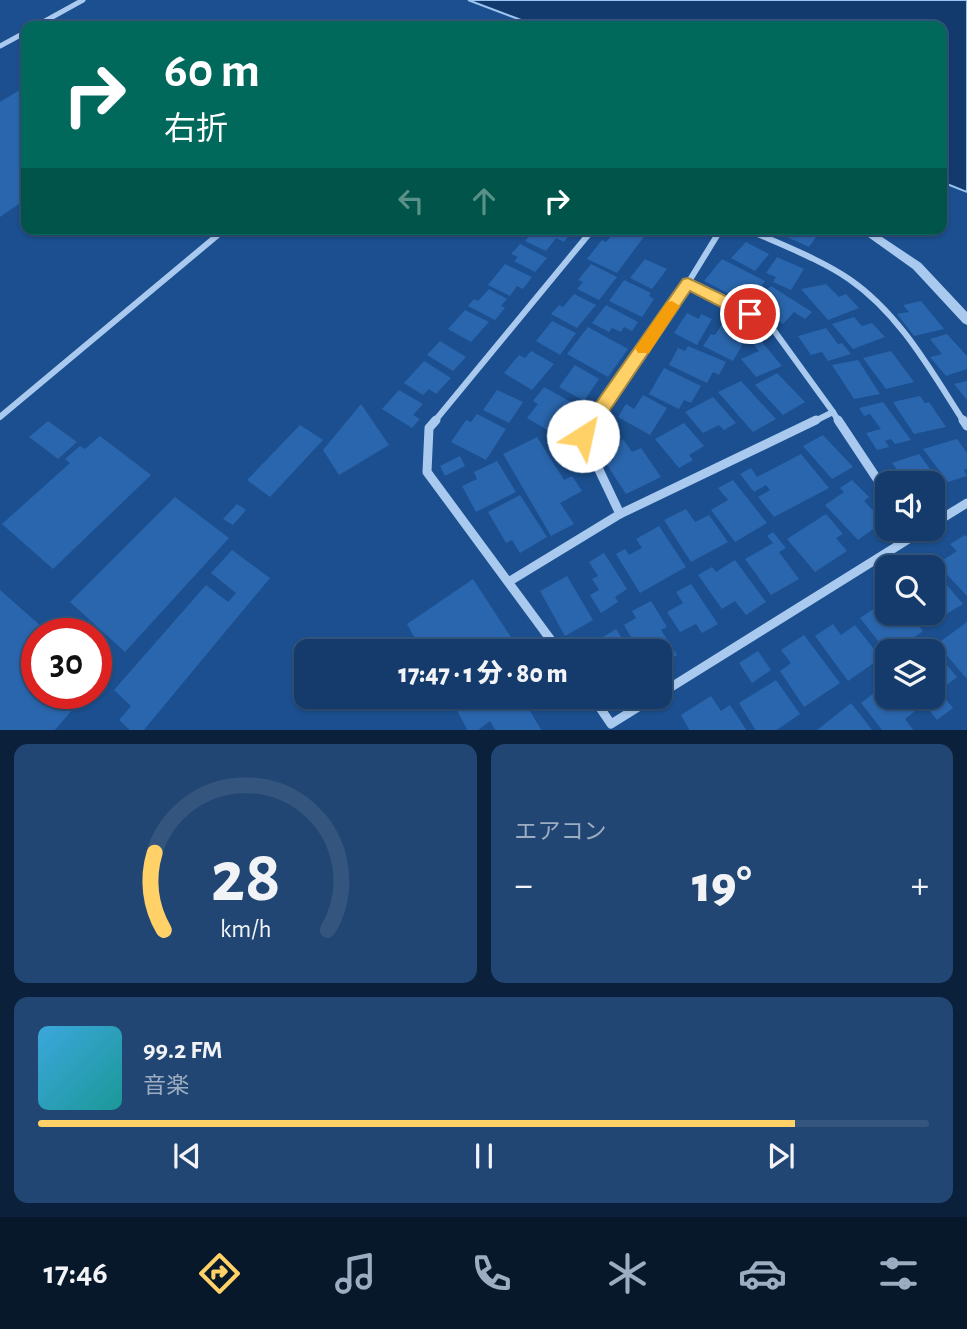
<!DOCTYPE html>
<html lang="ja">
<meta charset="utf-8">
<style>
body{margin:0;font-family:"Alegreya Sans","Noto Sans JP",sans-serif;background:#214673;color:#f1f3f6;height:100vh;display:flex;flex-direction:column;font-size:26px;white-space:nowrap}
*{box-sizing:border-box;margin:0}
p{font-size:23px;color:#9dadc1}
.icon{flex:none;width:38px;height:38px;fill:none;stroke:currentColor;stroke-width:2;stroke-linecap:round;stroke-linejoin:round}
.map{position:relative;height:730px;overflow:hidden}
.panel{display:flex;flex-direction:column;gap:14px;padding:14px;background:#0b203b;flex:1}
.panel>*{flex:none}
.guide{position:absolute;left:21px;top:21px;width:926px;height:214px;border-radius:14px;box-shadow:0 2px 5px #0004,0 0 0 2px #33557e;background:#00695c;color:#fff;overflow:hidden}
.controls{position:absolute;left:875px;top:471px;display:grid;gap:14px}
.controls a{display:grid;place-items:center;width:70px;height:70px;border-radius:14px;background:#143b6b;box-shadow:0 2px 5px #0004,0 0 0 2px #33557e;font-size:35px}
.speed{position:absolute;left:21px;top:618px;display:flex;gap:14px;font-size:35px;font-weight:700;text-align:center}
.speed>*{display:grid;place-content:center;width:91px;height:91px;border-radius:50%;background:#143b6b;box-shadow:0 2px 5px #0004,0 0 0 2px #33557e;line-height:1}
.speed .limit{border:10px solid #d22;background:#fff;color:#111}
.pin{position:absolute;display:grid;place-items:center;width:60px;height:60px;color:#fff;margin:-30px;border:4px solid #fff;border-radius:50%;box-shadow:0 2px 7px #0007}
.me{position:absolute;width:77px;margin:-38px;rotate:35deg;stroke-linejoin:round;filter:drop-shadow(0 0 5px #0008)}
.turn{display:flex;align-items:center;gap:24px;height:147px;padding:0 28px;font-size:32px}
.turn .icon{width:91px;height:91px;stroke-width:2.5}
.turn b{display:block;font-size:49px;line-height:60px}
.lanes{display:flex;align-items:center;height:66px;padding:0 28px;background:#0003;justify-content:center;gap:35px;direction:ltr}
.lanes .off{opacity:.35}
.big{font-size:52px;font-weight:800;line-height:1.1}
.panel .widget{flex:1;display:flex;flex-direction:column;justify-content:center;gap:10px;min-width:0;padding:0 24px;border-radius:14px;background:#214673}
.panel .dial{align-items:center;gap:0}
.dial svg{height:182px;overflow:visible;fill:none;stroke:#33557e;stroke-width:7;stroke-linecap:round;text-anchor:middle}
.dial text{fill:#f1f3f6;stroke:none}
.song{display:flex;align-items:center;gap:21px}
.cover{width:84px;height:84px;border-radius:10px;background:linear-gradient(135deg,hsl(200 70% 55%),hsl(180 70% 35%))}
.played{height:7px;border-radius:4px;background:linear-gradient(90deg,#ffd166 85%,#33557e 85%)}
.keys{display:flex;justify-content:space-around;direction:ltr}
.heat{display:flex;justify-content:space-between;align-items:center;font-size:38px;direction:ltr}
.panel .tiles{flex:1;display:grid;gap:14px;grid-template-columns:1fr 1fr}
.widget:last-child{grid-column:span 2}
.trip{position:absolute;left:294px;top:639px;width:378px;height:70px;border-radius:14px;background:#143b6b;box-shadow:0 2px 5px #0004,0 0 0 2px #33557e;font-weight:800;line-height:70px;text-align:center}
.dock{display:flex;height:112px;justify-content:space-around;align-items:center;background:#08182b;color:#9dadc1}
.dock .icon{width:49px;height:49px}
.dock .selected{color:#ffd166}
.dock b{font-size:32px;color:#f1f3f6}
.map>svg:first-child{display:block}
</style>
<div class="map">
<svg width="967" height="731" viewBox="0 0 967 731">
<rect width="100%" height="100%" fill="#1b4f8f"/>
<polygon fill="#123a6d" stroke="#9cc4f0" stroke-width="2" points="468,0 967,0 967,192 942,182 942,26 537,26"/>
<g fill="#2a66ad">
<polygon points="26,86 26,199 0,217 0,102"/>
<polygon points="535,229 559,229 570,234 564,242 556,238 546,251 525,241"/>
<polygon points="617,229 649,230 617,273 587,259 602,240 606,242"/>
<polygon points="778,229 811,229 819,233 809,247 776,232"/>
<polygon points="746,242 769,254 755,271 731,258"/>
<polygon points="520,244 547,258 535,272 514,261 518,257 511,254"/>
<polygon points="777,257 804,269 791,290 773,282 776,277 766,273"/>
<polygon points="645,259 667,269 652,289 630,278"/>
<polygon points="722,259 765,281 752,298 739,291 735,297 704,281"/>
<polygon points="505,264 532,277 523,289 517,286 510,296 488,285"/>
<polygon points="591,264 617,277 599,300 577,289 583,282 578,280"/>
<polygon points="624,280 651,293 649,296 654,299 642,317 609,301"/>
<polygon points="826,284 839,297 846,294 859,308 828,320 801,289"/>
<polygon points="771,286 812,312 805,319 794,312 783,324 752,304"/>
<polygon points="489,289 507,299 501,306 505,308 495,320 468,306 474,299 478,301"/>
<polygon points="574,294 596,305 577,328 551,314 559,305 563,307"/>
<polygon points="921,301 944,329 914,336 897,314 909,312 903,305"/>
<polygon points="606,305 638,322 632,331 624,327 621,332 612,328 609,332 592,323"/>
<polygon points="465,310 489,322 471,342 448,329"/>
<polygon points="687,313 699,319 701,314 712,319 697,345 674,333"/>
<polygon points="854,317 862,326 872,323 885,337 853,349 832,324"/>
<polygon points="552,321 576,333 560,355 536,341"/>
<polygon points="724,321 749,333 733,361 703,346 711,334 715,335"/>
<polygon points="588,327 628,349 608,377 567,354"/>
<polygon points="826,328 838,344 842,343 851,354 828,361 822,352 811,355 798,336"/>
<polygon points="947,334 967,356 967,369 946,376 930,357 942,354 930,339"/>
<polygon points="440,341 466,357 453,371 427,355"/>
<polygon points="762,342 782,366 756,377 741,359 759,351 754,345"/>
<polygon points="688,346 726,362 719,375 713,372 707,383 669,365 678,348 685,351"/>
<polygon points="531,351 554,364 532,390 504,373 519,355 525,358"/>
<polygon points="891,351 914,382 886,389 863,358"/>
<polygon points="858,360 880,394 854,399 832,365"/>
<polygon points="424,361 451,378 436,394 429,389 423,395 404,383"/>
<polygon points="575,365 599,379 584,401 559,387"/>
<polygon points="664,368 701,386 691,403 684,400 679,409 649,394"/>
<polygon points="777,373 805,402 783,415 755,385"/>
<polygon points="741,381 776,419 753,432 718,392"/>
<polygon points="967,381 967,400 954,384"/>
<polygon points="544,387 580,407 570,422 576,425 566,441 527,418 538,404 533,401"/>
<polygon points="399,390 423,404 413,415 420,419 412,428 382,409"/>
<polygon points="497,390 523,402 509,423 483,410"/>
<polygon points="643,395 667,408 650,435 618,417 626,404 634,409"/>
<polygon points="920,396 925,403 929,402 946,427 914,434 893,402"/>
<polygon points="713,397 736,423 724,430 719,425 703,433 685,412"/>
<polygon points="883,402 911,440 895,444 891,439 885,441 889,447 877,450 866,433 881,429 870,414 864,416 859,408"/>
<polygon points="361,404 389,445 339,475 323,450"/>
<polygon points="477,414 506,429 486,460 451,442 466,420 471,422"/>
<polygon points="48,421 77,442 58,459 29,437"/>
<polygon points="684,423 704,446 689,455 693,460 679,468 655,439"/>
<polygon points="300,425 323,440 270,497 247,480"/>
<polygon points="823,435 853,467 832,479 803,446"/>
<polygon points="100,436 151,475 53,569 2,524 70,463 65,459 80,446 85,449"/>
<polygon points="537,437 564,480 572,476 582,491 560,503 574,524 551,536 503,454"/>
<polygon points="623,439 632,452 641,448 661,477 626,494 598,451"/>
<polygon points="957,439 967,453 967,469 964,470 967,476 948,482 923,449"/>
<polygon points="801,454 829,488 774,517 758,497 770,490 766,485 754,492 740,474 751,468 757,477"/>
<polygon points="919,454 947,492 933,496 933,483 907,483 892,463"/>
<polygon points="460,456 465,466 445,476 440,466"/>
<polygon points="497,461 516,492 476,512 462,486 477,479 474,472"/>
<polygon points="733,480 767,523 735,542 711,510 728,500 718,488"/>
<polygon points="852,480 869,497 864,501 884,521 858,540 825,505 844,492 840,488"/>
<polygon points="520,495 547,537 520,553 512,540 506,543 488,512"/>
<polygon points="175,497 229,538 125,652 70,602"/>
<polygon points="237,504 246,510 233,525 223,519"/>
<polygon points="686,509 695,522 709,515 728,542 691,562 664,520"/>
<polygon points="826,514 843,534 836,538 847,551 815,572 787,539"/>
<polygon points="659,526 686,567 640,593 616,554 625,549 629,555 642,548 636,539"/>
<polygon points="773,532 786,548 779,552 799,579 771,595 745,559 773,543 767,536"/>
<polygon points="965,535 967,537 967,596 937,564 957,551 950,544"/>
<polygon points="232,550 270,578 143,731 131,731 119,720 131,706 114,690 206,585 228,602 236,593 211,573"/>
<polygon points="604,553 627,589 615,597 618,602 601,613 590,595 599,590 592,579 598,576 589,562"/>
<polygon points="735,560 766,602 746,615 735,601 722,609 698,575 712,567 716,572"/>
<polygon points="933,575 940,584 944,582 963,604 928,625 918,612 933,612"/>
<polygon points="567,576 593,620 565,636 540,591"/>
<polygon points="473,579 520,651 422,651 407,624"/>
<polygon points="691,584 718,624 702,633 696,624 680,632 667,612 683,603 676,592"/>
<polygon points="0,590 50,634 37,634 37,693 87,693 54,731 0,731"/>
<polygon points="887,600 887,612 908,612 923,631 894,651 886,651 860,618"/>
<polygon points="651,601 667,627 661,630 677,655 660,666 660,651 639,651 624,625 636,618 632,611"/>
<polygon points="967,622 967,679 937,644"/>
<polygon points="833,624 841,635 855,625 881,658 848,681 815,636"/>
<polygon points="616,629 630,651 593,651 590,645"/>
<polygon points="804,635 840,683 804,707 780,671 791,663 781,650"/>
<polygon points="758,651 771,670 752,683 739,663"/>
<polygon points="938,655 957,677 939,691 953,708 937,720 918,696 933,696 933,659"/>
<polygon points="776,680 800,714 775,731 756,731 739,703"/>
<polygon points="887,683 887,696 909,696 919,708 905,719 914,731 883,731 861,703"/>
<polygon points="449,696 521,696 542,731 496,731 490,721 477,731 468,731"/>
<polygon points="711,696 721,711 730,705 747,731 690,731 681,715"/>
<polygon points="851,703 873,731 816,731"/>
</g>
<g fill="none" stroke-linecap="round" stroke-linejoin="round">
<g stroke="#a9c9ee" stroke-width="5">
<polyline points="36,26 83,0"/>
<polyline points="0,46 26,32"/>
</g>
<g stroke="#a9c9ee" stroke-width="6">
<path d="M747 229C781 245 818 258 849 279 900 314 931 371 964 422"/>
<polyline points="688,283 770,325 833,412 813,422"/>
<polyline points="833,412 839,422"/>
<polyline points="0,417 225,229"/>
<polyline points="434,422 593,229"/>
<polyline points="593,422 688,283 721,229"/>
</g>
<g stroke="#a9c9ee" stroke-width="9">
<polyline points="436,420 429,428 427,472 559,651"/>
<polyline points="838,420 887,494"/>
<polyline points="963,420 967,426"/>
<polyline points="620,514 816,420"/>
<polyline points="933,524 967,503"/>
<polyline points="910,528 915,535 926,528"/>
<polyline points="510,581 620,514 583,436 594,420"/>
<polyline points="660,694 915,535"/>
<polyline points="592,696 611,724 656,696"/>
</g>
<polygon fill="#a9c9ee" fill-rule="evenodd" points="857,229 870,229 921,263 967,312 967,325 963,323 913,269"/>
</g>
<polygon fill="#ffd166" stroke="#a68842" stroke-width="2" points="688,278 755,310 757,314 755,319 744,319 690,291 589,441 583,443 577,441 574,436 577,430 683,279"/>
<polygon fill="#f59e0b" points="672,301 680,306 677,310 649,353 638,353 635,348 638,344 667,302"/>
</svg>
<div class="controls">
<a><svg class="icon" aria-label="sound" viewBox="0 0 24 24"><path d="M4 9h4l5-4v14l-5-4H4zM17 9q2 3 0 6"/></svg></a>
<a><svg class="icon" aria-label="search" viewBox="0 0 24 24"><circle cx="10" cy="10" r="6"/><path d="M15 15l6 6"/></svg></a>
<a><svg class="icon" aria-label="layers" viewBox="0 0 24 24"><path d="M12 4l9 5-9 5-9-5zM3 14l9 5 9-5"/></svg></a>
</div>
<div class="speed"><div class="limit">30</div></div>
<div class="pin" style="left:750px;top:314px;background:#d93025"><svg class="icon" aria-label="arrive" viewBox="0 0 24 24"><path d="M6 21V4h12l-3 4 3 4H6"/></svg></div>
<svg class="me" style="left:583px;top:436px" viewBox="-20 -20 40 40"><circle r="19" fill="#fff"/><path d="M0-13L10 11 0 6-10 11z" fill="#ffd166"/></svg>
<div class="trip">17:47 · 1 分 · 80 m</div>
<div class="guide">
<div class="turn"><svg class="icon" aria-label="right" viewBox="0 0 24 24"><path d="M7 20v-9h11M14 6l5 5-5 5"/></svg><div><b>60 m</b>右折</div></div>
<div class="lanes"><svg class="icon off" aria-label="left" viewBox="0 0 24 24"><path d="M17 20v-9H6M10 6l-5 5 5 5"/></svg><svg class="icon off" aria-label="ahead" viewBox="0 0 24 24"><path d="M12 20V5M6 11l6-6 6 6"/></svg><svg class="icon" aria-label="right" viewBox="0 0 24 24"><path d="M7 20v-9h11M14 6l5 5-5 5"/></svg></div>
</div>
</div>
<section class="panel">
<div class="tiles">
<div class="widget dial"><svg viewBox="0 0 100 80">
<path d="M14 69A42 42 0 1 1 86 69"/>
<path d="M14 69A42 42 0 0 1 10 35" stroke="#ffd166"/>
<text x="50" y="56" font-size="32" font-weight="700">28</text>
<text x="50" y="72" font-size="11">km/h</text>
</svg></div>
<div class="widget"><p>エアコン</p>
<div class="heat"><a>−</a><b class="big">19°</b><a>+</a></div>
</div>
<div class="widget">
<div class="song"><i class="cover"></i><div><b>99.2 FM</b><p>音楽</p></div></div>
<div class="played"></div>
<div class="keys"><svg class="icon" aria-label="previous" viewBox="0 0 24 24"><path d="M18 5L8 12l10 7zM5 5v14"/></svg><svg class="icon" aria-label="pause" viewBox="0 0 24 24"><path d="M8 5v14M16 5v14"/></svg><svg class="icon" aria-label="next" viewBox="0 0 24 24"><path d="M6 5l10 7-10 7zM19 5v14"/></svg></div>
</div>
</div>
</section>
<nav class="dock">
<b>17:46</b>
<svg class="icon selected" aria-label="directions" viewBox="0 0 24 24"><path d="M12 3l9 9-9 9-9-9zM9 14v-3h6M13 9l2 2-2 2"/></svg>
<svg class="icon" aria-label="music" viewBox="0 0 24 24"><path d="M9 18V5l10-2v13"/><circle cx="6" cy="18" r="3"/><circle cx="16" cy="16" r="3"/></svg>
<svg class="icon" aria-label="phone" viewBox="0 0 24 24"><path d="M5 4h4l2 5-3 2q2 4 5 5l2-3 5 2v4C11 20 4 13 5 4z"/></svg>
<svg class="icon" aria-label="climate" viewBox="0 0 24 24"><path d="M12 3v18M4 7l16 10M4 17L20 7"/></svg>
<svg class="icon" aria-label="car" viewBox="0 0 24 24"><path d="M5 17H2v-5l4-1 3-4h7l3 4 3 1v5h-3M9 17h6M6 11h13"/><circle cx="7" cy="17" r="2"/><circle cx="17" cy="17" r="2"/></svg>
<svg class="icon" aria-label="filters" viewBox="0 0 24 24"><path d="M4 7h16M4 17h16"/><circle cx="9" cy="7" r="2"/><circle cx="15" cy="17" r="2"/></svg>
</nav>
